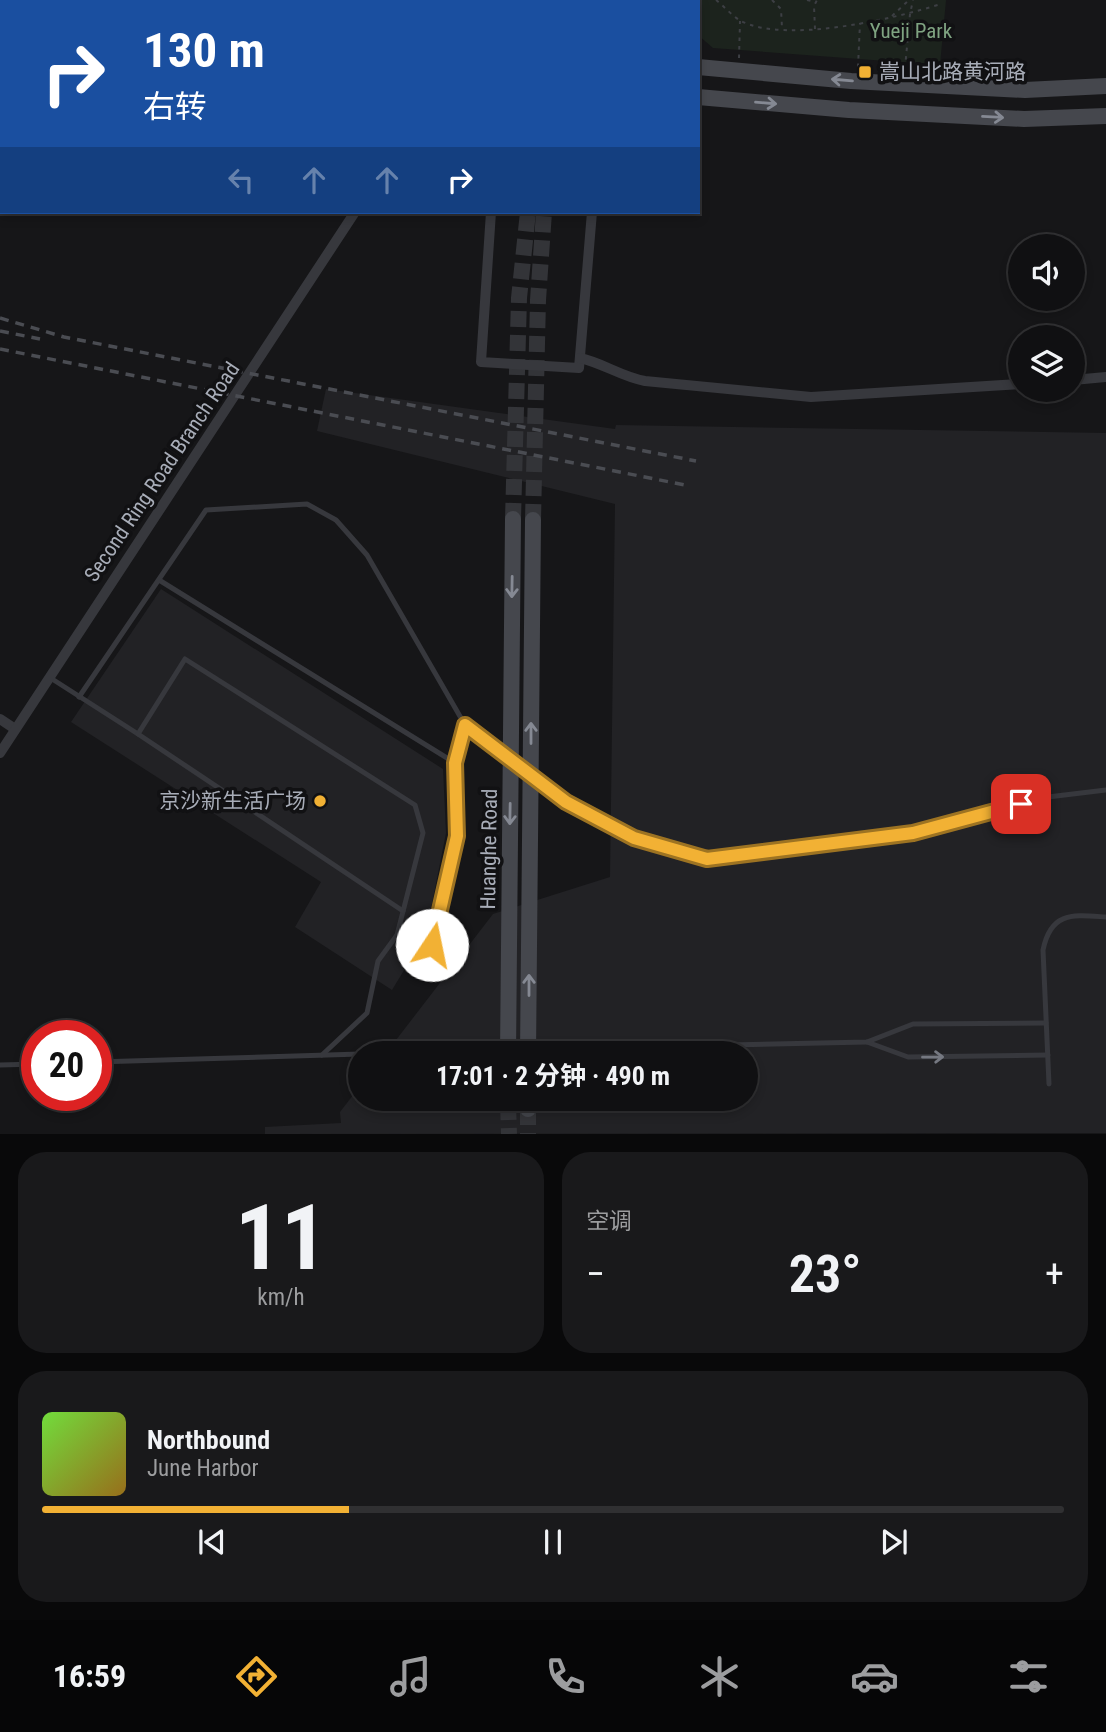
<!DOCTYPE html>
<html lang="zh">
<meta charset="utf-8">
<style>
body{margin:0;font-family:"Roboto Condensed","Noto Sans SC",sans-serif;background:#19191b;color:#f1f3f6;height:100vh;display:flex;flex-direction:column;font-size:26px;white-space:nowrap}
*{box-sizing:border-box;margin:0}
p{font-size:23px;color:#9c9d9f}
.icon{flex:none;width:38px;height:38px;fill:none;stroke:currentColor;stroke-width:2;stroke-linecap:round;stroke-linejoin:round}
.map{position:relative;height:1134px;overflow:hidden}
.sheet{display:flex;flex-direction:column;gap:18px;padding:18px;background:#09090a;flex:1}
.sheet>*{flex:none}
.hud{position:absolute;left:0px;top:0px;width:700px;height:214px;box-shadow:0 4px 10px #0003,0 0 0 2px #303032;background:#1a4fa0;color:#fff;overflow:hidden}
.tools{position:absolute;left:1008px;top:234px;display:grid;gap:14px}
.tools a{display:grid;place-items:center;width:77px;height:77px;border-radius:50%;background:#101012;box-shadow:0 4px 10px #0003,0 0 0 2px #303032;font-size:35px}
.speed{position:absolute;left:21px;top:1020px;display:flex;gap:14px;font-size:35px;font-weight:700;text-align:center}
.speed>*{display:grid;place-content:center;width:91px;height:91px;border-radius:50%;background:#101012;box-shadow:0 4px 10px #0003,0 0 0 2px #303032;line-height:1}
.speed .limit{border:10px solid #d22;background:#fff;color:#111}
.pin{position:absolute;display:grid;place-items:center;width:60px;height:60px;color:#fff;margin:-30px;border-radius:14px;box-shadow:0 4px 10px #0006}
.me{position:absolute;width:77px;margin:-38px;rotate:11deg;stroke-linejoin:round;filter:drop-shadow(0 0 5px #0008)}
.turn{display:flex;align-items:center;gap:24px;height:147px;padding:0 28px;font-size:32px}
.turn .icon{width:91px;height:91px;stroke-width:2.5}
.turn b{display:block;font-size:49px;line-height:60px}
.lanes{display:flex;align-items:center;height:66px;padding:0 28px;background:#0003;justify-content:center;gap:35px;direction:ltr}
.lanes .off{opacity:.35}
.big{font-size:52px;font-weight:700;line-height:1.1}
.sheet .tile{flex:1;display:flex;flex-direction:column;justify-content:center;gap:10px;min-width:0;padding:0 24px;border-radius:28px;background:#19191b}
.sheet .dial{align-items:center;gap:0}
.dial b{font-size:91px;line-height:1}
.song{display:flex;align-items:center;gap:21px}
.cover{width:84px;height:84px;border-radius:10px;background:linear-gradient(135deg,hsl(100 70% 55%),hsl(40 70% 35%))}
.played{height:7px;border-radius:4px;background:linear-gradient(90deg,#f2b134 30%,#303032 30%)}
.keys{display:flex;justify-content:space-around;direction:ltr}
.heat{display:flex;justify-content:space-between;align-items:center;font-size:38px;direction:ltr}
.sheet .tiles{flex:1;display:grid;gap:18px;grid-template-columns:1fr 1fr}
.tile:last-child{grid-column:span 2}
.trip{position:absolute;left:348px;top:1041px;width:410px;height:70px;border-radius:35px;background:#101012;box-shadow:0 4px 10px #0003,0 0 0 2px #303032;font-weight:700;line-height:70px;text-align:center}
.menu{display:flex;height:112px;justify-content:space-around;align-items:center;background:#060607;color:#9c9d9f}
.menu .icon{width:49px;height:49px}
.menu .active{color:#f2b134}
.menu b{font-size:32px;color:#f1f3f6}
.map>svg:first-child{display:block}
</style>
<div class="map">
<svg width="1106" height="1134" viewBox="0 0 1106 1134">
<rect width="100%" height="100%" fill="#161618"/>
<g fill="#222225">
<polygon points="326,389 615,429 616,425 1106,433 1106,1133 265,1134 265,1127 341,1123 340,1112 360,1086 360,1099 746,1099 746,1054 386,1053 493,914 610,877 615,504 317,431"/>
<polygon points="161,589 443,769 446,833 426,934 392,990 295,927 321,882 71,722"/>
</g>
<polygon fill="#1c231d" points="659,0 946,0 940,65 713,48 698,35 698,2"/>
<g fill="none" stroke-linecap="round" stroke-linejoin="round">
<g stroke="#333438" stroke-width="16" stroke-dasharray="16 8" stroke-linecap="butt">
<polyline points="529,0 529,2"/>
<polyline points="549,0 550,2"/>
<polyline points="513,519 519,298 528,212"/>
<polyline points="533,520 538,300 544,212"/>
<polyline points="508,1104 509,1134"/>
<polyline points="528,1109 528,1134"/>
</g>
<g stroke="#3d3f44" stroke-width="2" stroke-dasharray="3.5 5" stroke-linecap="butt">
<path d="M716 0C724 6 732 16 741 21 787 44 893 19 941 4"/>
<polyline points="772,0 781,9 782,28"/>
<polyline points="807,0 815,2"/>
<polyline points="892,16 909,0"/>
<polyline points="815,29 814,6 817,0"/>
<polyline points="739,58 740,21"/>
<polyline points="858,67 860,23"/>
<polyline points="905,68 910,14 913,0"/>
</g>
<g stroke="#37383d" stroke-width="5">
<polyline points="159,580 455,763"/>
<polyline points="49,677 138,734 185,659 415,805 423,833 397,935 378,961 367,1013 322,1055"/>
<polyline points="79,697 206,510 307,504 336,520 367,555 465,725 496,748"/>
<polyline points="138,734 403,911"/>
<polyline points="541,783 567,802 634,838 707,859 913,833 1048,797 1106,790"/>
<polyline points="397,935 432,945 457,836 455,763 465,725"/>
<polyline points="867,1042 908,1057 1048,1055"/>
<polyline points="537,1049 867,1042 913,1024 1046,1023"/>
<polyline points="381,1054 489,1050"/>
<polyline points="96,1062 360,1054"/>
<polyline points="0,1065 37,1064"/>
<path d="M1049 1084 1043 950C1051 911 1073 915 1106 917"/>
</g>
<g stroke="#37383d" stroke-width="10">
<polyline points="491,212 481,362 579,368 592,212"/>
<path d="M580 358C603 363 622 377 645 381L811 397 1020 384"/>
<polyline points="1073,380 1106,377"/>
<polyline points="0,719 15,729"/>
<polyline points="0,753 355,212"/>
</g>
<g stroke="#45474d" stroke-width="16">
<polyline points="333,0 335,2"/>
<polyline points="359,0 361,2"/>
<polyline points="698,67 851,81 1025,90 1106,86"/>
<polyline points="698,97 849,110 1024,119 1106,116"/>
<polyline points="508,1054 513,519"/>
<polyline points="528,1054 533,520"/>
<polyline points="508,1104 508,1099"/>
<polyline points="528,1109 528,1099"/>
</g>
<g stroke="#4a4c52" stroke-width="3.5" stroke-dasharray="9 7" stroke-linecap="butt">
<polyline points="0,318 64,337 696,461"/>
<polyline points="0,331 40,339"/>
<polyline points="0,349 685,485"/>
</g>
<g stroke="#37383d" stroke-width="5">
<polyline points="496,748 541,783"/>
<polyline points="489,1050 537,1049"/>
</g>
</g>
<defs><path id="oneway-shaft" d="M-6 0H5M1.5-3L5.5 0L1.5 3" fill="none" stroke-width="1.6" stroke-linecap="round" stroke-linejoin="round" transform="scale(1.75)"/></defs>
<g stroke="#858993">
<use href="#oneway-shaft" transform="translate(842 80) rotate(-175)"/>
<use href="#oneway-shaft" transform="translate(766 103) rotate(5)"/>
<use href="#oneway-shaft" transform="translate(993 117) rotate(3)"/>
<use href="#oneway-shaft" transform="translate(512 587) rotate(91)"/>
<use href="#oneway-shaft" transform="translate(531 733) rotate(-90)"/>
<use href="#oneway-shaft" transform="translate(510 814) rotate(91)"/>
<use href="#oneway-shaft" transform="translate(529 985) rotate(-90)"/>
</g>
<use stroke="#757881" href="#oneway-shaft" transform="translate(933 1057) rotate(-1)"/>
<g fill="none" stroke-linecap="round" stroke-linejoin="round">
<g stroke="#9d7322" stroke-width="18">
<polyline id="route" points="432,945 457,836 455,763 465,725 566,802 634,838 707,859 913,833 1021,804"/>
</g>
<use href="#route" stroke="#f2b134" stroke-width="12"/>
</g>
<g fill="#f2b134" stroke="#111113" stroke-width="2.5">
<rect x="858" y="65" width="14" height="14" rx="3.5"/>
<circle cx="320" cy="801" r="7"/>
</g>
<g text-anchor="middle" stroke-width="7" stroke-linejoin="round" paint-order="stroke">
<g font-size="21" fill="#7fa381" stroke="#111113">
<text x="911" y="38">Yueji Park</text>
</g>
<g font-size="21" fill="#a8adb8" stroke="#111113" text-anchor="start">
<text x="879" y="79">嵩山北路黄河路</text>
<text x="306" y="808" text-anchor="end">京沙新生活广场</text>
</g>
<g font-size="21" fill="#a8adb8" stroke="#111113">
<text transform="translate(162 472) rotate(-56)" y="7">Second Ring Road Branch Road</text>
<text transform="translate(489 849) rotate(-89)" y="7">Huanghe Road</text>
</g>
</g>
</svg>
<div class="tools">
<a><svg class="icon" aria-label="sound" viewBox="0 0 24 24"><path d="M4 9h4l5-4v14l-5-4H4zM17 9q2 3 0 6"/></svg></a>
<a><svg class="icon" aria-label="layers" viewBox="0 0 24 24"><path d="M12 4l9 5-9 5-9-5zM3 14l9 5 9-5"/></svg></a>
</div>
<div class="speed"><div class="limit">20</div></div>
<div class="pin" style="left:1021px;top:804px;background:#d93025"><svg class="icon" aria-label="arrive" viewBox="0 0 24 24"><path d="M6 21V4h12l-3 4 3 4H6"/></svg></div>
<svg class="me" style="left:432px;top:945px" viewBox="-20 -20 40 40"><circle r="19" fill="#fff"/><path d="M0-13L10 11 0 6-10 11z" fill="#f2b134"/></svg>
<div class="trip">17:01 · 2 分钟 · 490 m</div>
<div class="hud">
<div class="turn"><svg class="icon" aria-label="right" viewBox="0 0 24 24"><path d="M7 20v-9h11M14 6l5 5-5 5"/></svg><div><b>130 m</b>右转</div></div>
<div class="lanes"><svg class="icon off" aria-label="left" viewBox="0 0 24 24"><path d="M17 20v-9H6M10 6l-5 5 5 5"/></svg><svg class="icon off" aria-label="ahead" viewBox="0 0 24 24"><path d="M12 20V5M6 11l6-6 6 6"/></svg><svg class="icon off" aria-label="ahead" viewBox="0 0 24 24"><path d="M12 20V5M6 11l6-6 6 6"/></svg><svg class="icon" aria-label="right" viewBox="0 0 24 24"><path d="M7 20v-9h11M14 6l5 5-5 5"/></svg></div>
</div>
</div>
<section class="sheet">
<div class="tiles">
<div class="tile dial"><b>11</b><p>km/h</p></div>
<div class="tile"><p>空调</p>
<div class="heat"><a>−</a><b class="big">23°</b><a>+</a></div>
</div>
<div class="tile">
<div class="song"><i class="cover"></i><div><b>Northbound</b><p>June Harbor</p></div></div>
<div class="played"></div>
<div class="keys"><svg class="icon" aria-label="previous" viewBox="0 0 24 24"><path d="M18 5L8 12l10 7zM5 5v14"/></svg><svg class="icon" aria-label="pause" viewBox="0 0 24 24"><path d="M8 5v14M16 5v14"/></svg><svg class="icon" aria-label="next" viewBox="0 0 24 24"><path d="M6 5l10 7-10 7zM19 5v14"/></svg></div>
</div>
</div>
</section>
<nav class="menu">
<b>16:59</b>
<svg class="icon active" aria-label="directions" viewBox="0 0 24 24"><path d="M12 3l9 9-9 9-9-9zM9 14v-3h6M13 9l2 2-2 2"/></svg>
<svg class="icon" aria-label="music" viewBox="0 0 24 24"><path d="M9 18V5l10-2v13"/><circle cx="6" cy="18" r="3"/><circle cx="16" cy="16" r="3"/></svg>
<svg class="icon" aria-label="phone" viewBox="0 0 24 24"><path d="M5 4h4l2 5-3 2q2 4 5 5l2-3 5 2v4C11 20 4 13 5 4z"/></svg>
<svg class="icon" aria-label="climate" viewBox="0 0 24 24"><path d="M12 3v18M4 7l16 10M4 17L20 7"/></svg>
<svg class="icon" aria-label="car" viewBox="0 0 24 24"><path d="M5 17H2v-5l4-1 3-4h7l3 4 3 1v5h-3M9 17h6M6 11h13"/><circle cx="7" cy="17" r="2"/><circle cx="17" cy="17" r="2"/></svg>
<svg class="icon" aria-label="filters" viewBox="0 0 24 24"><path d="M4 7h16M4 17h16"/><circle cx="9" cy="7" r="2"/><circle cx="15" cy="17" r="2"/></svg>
</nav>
